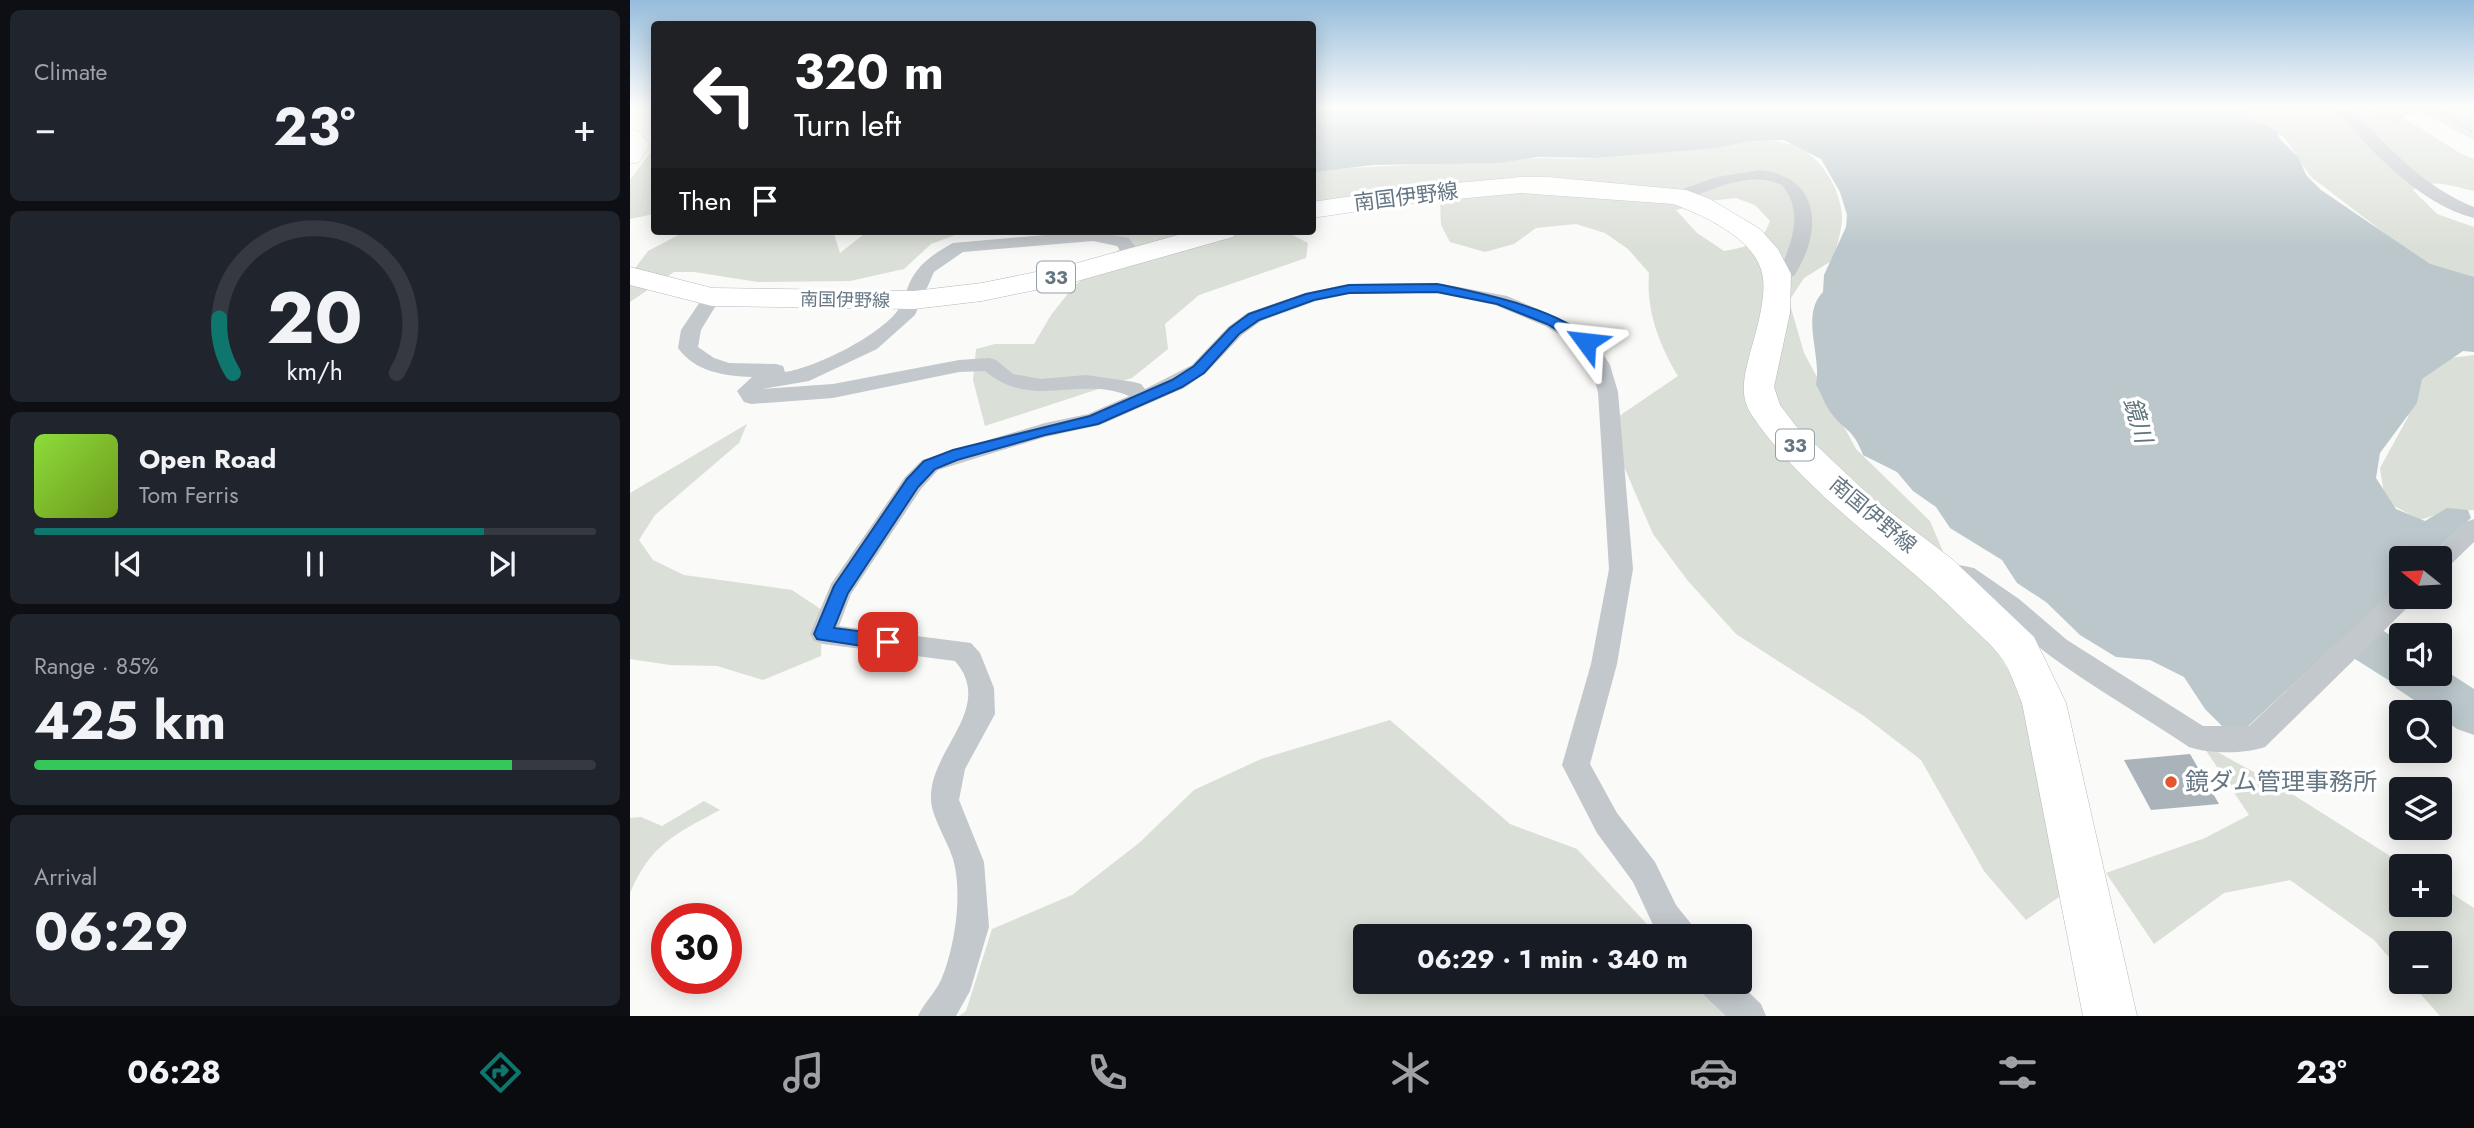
<!DOCTYPE html>
<meta charset="utf-8">
<style>
body{margin:0;font-family:Jost,"Noto Sans JP",sans-serif;background:#20242c;color:#f1f3f6;height:100vh;display:flex;flex-direction:column;font-size:26px;white-space:nowrap}
*{box-sizing:border-box;margin:0}
p{font-size:23px;color:#9ea1a6}
.icon{flex:none;width:38px;height:38px;fill:none;stroke:currentColor;stroke-width:2;stroke-linecap:round;stroke-linejoin:round}
.map{position:relative;flex:1;overflow:hidden}
.side{display:flex;flex-direction:column;gap:10px;padding:10px;background:#0d0f14;width:630px}
.side>*{flex:none}
.top-card{position:absolute;left:21px;top:21px;width:665px;height:214px;border-radius:7px;box-shadow:0 4px 18px #0003;background:#202124;color:#fff;overflow:hidden}
.needle{width:46px;rotate:288deg}
.fabs{position:absolute;left:1759px;top:546px;display:grid;gap:14px}
.fabs a{display:grid;place-items:center;width:63px;height:63px;border-radius:7px;background:#171b24;box-shadow:0 4px 18px #0003;font-size:35px}
.speed{position:absolute;left:21px;top:903px;display:flex;gap:14px;font-size:35px;font-weight:700;text-align:center}
.speed>*{display:grid;place-content:center;width:91px;height:91px;border-radius:50%;background:#171b24;box-shadow:0 4px 18px #0003;line-height:1}
.speed .limit{border:10px solid #d22;background:#fff;color:#111}
.pin{position:absolute;display:grid;place-items:center;width:60px;height:60px;color:#fff;margin:-30px;border-radius:14px;box-shadow:0 4px 10px #0006}
.me{position:absolute;width:77px;margin:-38px;rotate:300deg;stroke-linejoin:round;filter:drop-shadow(0 0 5px #0008)}
.turn{display:flex;align-items:center;gap:24px;height:147px;padding:0 28px;font-size:32px}
.turn .icon{width:91px;height:91px;stroke-width:2.5}
.turn b{display:block;font-size:49px;line-height:60px}
.then{display:flex;align-items:center;height:66px;padding:0 28px;background:#0003;gap:14px;font-size:26px}
.big{font-size:52px;font-weight:700;line-height:1.1}
.side .tile{flex:1;display:flex;flex-direction:column;justify-content:center;gap:10px;min-width:0;padding:0 24px;border-radius:10px;background:#20242c}
.side .dial{align-items:center;gap:0}
.dial svg{height:182px;overflow:visible;fill:none;stroke:#363941;stroke-width:7;stroke-linecap:round;text-anchor:middle}
.dial text{fill:#f1f3f6;stroke:none}
.song{display:flex;align-items:center;gap:21px}
.cover{width:84px;height:84px;border-radius:10px;background:linear-gradient(135deg,hsl(90 70% 55%),hsl(80 70% 35%))}
.played{height:7px;border-radius:4px;background:linear-gradient(90deg,#0f766e 80%,#363941 80%)}
.keys{display:flex;justify-content:space-around;direction:ltr}
.heat{display:flex;justify-content:space-between;align-items:center;font-size:38px;direction:ltr}
.charge{height:10px;border-radius:5px;background:linear-gradient(90deg,#34c759 85%,#363941 0)}
.trip{position:absolute;left:723px;top:924px;width:399px;height:70px;border-radius:7px;background:#171b24;box-shadow:0 4px 18px #0003;font-weight:700;line-height:70px;text-align:center}
.tab-bar{display:flex;height:112px;justify-content:space-around;align-items:center;background:#090b0e;color:#9ea1a6}
.tab-bar .icon{width:49px;height:49px}
.tab-bar .current{color:#0f766e}
.tab-bar b{font-size:32px;color:#f1f3f6}
main{display:flex;flex:1;min-height:0}
.map>svg:first-child{display:block}
</style>
<main>
<section class="side">
<div class="tile"><p>Climate</p>
<div class="heat"><a>−</a><b class="big">23°</b><a>+</a></div>
</div>
<div class="tile dial"><svg viewBox="0 0 100 80">
<path d="M14 69A42 42 0 1 1 86 69"/>
<path d="M14 69A42 42 0 0 1 8 45" stroke="#0f766e"/>
<text x="50" y="56" font-size="32" font-weight="700">20</text>
<text x="50" y="72" font-size="11">km/h</text>
</svg></div>
<div class="tile">
<div class="song"><i class="cover"></i><div><b>Open Road</b><p>Tom Ferris</p></div></div>
<div class="played"></div>
<div class="keys"><svg class="icon" aria-label="previous" viewBox="0 0 24 24"><path d="M18 5L8 12l10 7zM5 5v14"/></svg><svg class="icon" aria-label="pause" viewBox="0 0 24 24"><path d="M8 5v14M16 5v14"/></svg><svg class="icon" aria-label="next" viewBox="0 0 24 24"><path d="M6 5l10 7-10 7zM19 5v14"/></svg></div>
</div>
<div class="tile"><p>Range · 85%</p><b class="big">425 km</b><div class="charge"></div></div>
<div class="tile"><p>Arrival</p><b class="big">06:29</b></div>
</section>
<div class="map">
<svg width="1844" height="1016" viewBox="0 0 1844 1016">
<rect width="100%" height="100%" fill="#fafaf8"/>
<g fill="#dadfd7" fill-rule="evenodd">
<path d="M1608 106H1844V140L1790 112 1771 116 1830 153 1844 159V191C1825 187 1800 177 1783 190L1807 214 1844 227V282L1790 264 1774 248 1681 177 1655 138 1627 122Z"/>
<polygon points="24,119 24,214 0,219 0,180 23,149 20,124"/>
<path d="M1114 139C1155 139 1184 145 1204 186 1208 195 1212 208 1212 217 1212 232 1206 247 1203 260L1174 278 1159 301 1174 353 1226 449 1300 521 1323 575 1380 674 1415 748 1431 811 1429 897 1396 920 1354 871 1291 760 1234 716 1106 634 1058 581 1023 534 976 425 1048 376C1029 344 1016 311 1019 273L998 249 975 233 946 224 906 228 884 244 855 252 820 242 811 225 810 200 683 204 682 170 915 158C980 163 1049 147 1114 139ZM1106 198 1125 205 1140 221C1132 244 1117 247 1094 251L1067 233 1046 210 1078 201Z"/>
<polygon points="56,231 203,231 210,253 238,231 336,231 301,244 274,269 220,281 128,282 64,272 44,272 0,302 0,271 6,267 18,251"/>
<polygon points="367,231 655,231 678,243 676,258 569,295 535,324 538,349 502,378 355,426 343,380 346,349 365,344 404,344 421,315 444,286 496,244 441,234"/>
<polygon points="1844,355 1844,510 1819,511 1790,520 1755,501 1750,468 1778,417 1784,384 1804,360"/>
<polygon points="117,424 109,443 25,515 9,540 23,560 54,575 162,590 192,610 191,656 133,680 87,666 40,665 0,659 0,493"/>
<polygon points="760,720 880,824 947,849 1028,936 735,936 735,982 1077,982 1119,1016 329,1016 336,1011 362,929 442,895 509,843 564,790 631,759"/>
<polygon points="1571,743 1651,787 1776,866 1771,866 1771,905 1810,905 1810,886 1844,908 1844,1016 1810,1016 1780,982 1810,982 1810,943 1771,943 1771,971 1744,940 1660,880 1594,893 1524,944 1476,873 1575,838 1619,815"/>
<path d="M74 801 90 810C45 834 21 844 0 893V818L11 817 32 826Z"/>
</g>
<path fill="#bbc7cb" d="M682 106H1607L1626 122 1646 130 1650 139 1669 158 1676 175 1691 190 1800 264 1844 277V352L1833 351 1792 379 1787 403 1750 453 1746 478 1766 509 1795 521 1817 508 1838 510 1841 518 1798 558H1771V584L1615 729 1597 731 1575 709 1554 677 1520 660 1486 657 1450 635 1416 602 1387 583 1372 560 1320 528 1306 507 1283 491 1267 472 1233 455C1223 427 1213 431 1199 410 1194 403 1192 394 1186 385 1192 356 1170 315 1193 292L1194 275 1216 227 1217 215 1210 192 1191 159 1153 140 1121 141 1085 148 967 158 908 157 869 163 744 165 683 172Z"/>
<g fill="none" stroke-linecap="round" stroke-linejoin="round">
<polygon fill="#bbc7cb" fill-rule="evenodd" points="1692,597 1708,602 1771,642 1771,674 1810,674 1810,667 1844,689 1844,735 1827,729 1810,717 1810,712 1802,712 1766,688 1763,683 1676,628 1670,615 1676,602"/>
</g>
<polygon fill="#aab3b9" points="1560,754 1589,804 1521,810 1494,760"/>
<g fill="none" stroke-linecap="round" stroke-linejoin="round">
<g stroke="#b5babe" stroke-width="1">
<g id="primary">
<polygon points="0,129 9,131 20,145 9,162 0,164"/>
<path d="M891 177H918L1056 190 1080 199 1130 229 1148 249 1161 274 1160 313 1144 387 1150 405 1166 426 1242 498 1322 559 1404 637 1436 703 1507 1016H1453L1392 703C1386 689 1381 672 1373 660 1362 644 1345 631 1332 618 1264 550 1178 497 1123 417 1110 398 1113 382 1118 361 1124 338 1138 297 1132 273 1124 238 1073 215 1043 204L891 193 784 203 682 218V202L784 187Z"/>
<polygon points="562,231 607,231 603,237 444,282 352,301 284,309 82,306 0,285 0,267 82,288 284,291 352,283 440,265"/>
</g>
</g>
<g stroke="#bbbfc2" stroke-width="3.5" stroke-dasharray="2.5 2.5" stroke-linecap="butt">
<polyline points="1742,106 1747,114 1769,120 1778,109 1777,106"/>
<polyline points="1802,106 1844,133"/>
</g>
<g fill="#c3c8cc" fill-rule="evenodd">
<path d="M1704 106H1719C1756 145 1793 187 1844 207V218C1791 205 1736 148 1704 106Z"/>
<path d="M1129 170C1191 176 1193 231 1164 276L1147 279 1138 274 1141 270 1151 268C1162 240 1174 212 1152 185 1116 169 1082 192 1047 201L1039 196 1041 193 1087 177Z"/>
<path d="M461 231 499 238 512 256 509 260H497L487 246 463 241 333 252 304 272 285 315 247 349 179 381 132 389 203 384 329 360 359 358 366 360 383 374 411 379 456 375 504 382 511 384 515 389 562 365 598 327 617 313 675 293 719 284 807 283 877 296 929 318 963 338 980 365 988 392 1003 569 987 664 960 764 987 813 1025 862 1046 905 1062 925 1067 936H1031L1024 927 1003 882 967 833 932 765 961 664 979 569 968 392 960 365 949 346 915 326 865 305 807 293 719 294 686 301 631 321 612 335 576 373 554 388 470 425 415 437 308 470 291 489 221 594 209 626 341 643 350 653 364 688 365 714 335 769 329 800 354 862 359 927 340 991 326 1016H288C294 1003 305 993 311 980 325 948 333 893 323 859 318 842 301 816 301 799 299 750 366 708 325 661L193 644 184 641 180 634 201 584 275 477 292 460 415 423 458 414 499 396C450 375 402 411 355 371L329 372 203 398 121 404 114 402 107 391 122 377C95 376 65 372 48 348L51 330 76 293H88L91 297 71 330 68 347 84 358 99 363 146 364 153 366 155 372C185 368 254 334 270 307 275 300 276 290 280 282 289 263 305 253 323 243Z"/>
<polygon points="1844,519 1844,542 1818,567 1810,570 1810,558 1800,558 1802,555 1836,522"/>
<path d="M1324 564 1344 568 1389 599 1437 640 1573 726H1619L1763 590 1771 588V597H1784L1781 604 1635 747C1615 754 1579 754 1559 747 1513 716 1464 688 1419 655 1385 629 1357 593 1315 580L1312 573 1315 566Z"/>
<polygon points="1069,982 1108,982 1131,1004 1136,1016 1096,1016 1073,994"/>
</g>
<use href="#primary" fill="#fff" fill-rule="evenodd"/>
</g>
<linearGradient id="sky" x2="0" y2="1"><stop stop-color="#96bcdc"/><stop offset="0.43" stop-color="#fdfdfc"/><stop offset="1" stop-color="#fdfdfc" stop-opacity="0"/></linearGradient>
<rect width="1844" height="248" fill="url(#sky)"/>
<path fill="#1a73e8" stroke="#114b97" stroke-width="2" d="M807 284C850 293 932 309 963 342L961 345H952L917 324 867 304 807 292 719 293 684 300 629 320 609 334 574 373 552 387 468 424 415 435 327 460 305 469 288 487 218 593 204 628 258 635 264 637 267 642 264 647 258 650 187 639 184 634 204 586 277 479 294 461 323 450 460 416 542 380 564 366 600 328 619 314 676 294 719 285Z"/>
<circle fill="#e4572e" stroke="#fff" stroke-width="2.5" cx="1541" cy="782" r="7"/>
<g text-anchor="middle" stroke-width="7" stroke-linejoin="round" paint-order="stroke">
<g font-size="18" fill="#657683" stroke="#fff">
<text transform="translate(215 300) rotate(1)" y="6">南国伊野線</text>
</g>
<g fill="#fff" stroke="#939fa8" stroke-width="2">
<rect x="407" y="261.5" width="38" height="31" rx="5"/>
<rect x="1146" y="429.5" width="38" height="31" rx="5"/>
</g>
<g font-size="19" font-weight="bold" fill="#657683">
<text x="426" y="284">33</text>
<text x="1165" y="452">33</text>
</g>
<g font-size="21" fill="#657683" stroke="#fff">
<text transform="translate(776 197) rotate(-7)" y="7">南国伊野線</text>
<text transform="translate(1243 515) rotate(40)" y="7">南国伊野線</text>
</g>
<g font-size="23" font-style="italic" fill="#60757c" stroke="#fff">
<text transform="translate(1508 420) rotate(73)" y="8">鏡川</text>
</g>
<g font-size="24" fill="#657683" stroke="#fff" text-anchor="start">
<text x="1555" y="790">鏡ダム管理事務所</text>
</g>
</g>
</svg>
<div class="fabs">
<a><svg class="needle" viewBox="-14 -14 28 28"><path d="M0-13l5 13h-10z" fill="#e53935"/><path d="M0 13l5-13h-10z" fill="#9ea1a6"/></svg></a>
<a><svg class="icon" aria-label="sound" viewBox="0 0 24 24"><path d="M4 9h4l5-4v14l-5-4H4zM17 9q2 3 0 6"/></svg></a>
<a><svg class="icon" aria-label="search" viewBox="0 0 24 24"><circle cx="10" cy="10" r="6"/><path d="M15 15l6 6"/></svg></a>
<a><svg class="icon" aria-label="layers" viewBox="0 0 24 24"><path d="M12 4l9 5-9 5-9-5zM3 14l9 5 9-5"/></svg></a>
<a>+</a>
<a>−</a>
</div>
<div class="speed"><div class="limit">30</div></div>
<div class="pin" style="left:258px;top:642px;background:#d93025"><svg class="icon" aria-label="arrive" viewBox="0 0 24 24"><path d="M6 21V4h12l-3 4 3 4H6"/></svg></div>
<svg class="me" style="left:956px;top:342px" viewBox="-20 -20 40 40"><path d="M0-17L14 15 0 8-14 15z" fill="#1a73e8" stroke="#fff" stroke-width="4"/></svg>
<div class="trip">06:29 · 1 min · 340 m</div>
<div class="top-card">
<div class="turn"><svg class="icon" aria-label="left" viewBox="0 0 24 24"><path d="M17 20v-9H6M10 6l-5 5 5 5"/></svg><div><b>320 m</b>Turn left</div></div>
<div class="then">Then<svg class="icon" aria-label="arrive" viewBox="0 0 24 24"><path d="M6 21V4h12l-3 4 3 4H6"/></svg></div>
</div>
</div>
</main>
<nav class="tab-bar">
<b>06:28</b>
<svg class="icon current" aria-label="directions" viewBox="0 0 24 24"><path d="M12 3l9 9-9 9-9-9zM9 14v-3h6M13 9l2 2-2 2"/></svg>
<svg class="icon" aria-label="music" viewBox="0 0 24 24"><path d="M9 18V5l10-2v13"/><circle cx="6" cy="18" r="3"/><circle cx="16" cy="16" r="3"/></svg>
<svg class="icon" aria-label="phone" viewBox="0 0 24 24"><path d="M5 4h4l2 5-3 2q2 4 5 5l2-3 5 2v4C11 20 4 13 5 4z"/></svg>
<svg class="icon" aria-label="climate" viewBox="0 0 24 24"><path d="M12 3v18M4 7l16 10M4 17L20 7"/></svg>
<svg class="icon" aria-label="car" viewBox="0 0 24 24"><path d="M5 17H2v-5l4-1 3-4h7l3 4 3 1v5h-3M9 17h6M6 11h13"/><circle cx="7" cy="17" r="2"/><circle cx="17" cy="17" r="2"/></svg>
<svg class="icon" aria-label="filters" viewBox="0 0 24 24"><path d="M4 7h16M4 17h16"/><circle cx="9" cy="7" r="2"/><circle cx="15" cy="17" r="2"/></svg>
<b>23°</b>
</nav>
